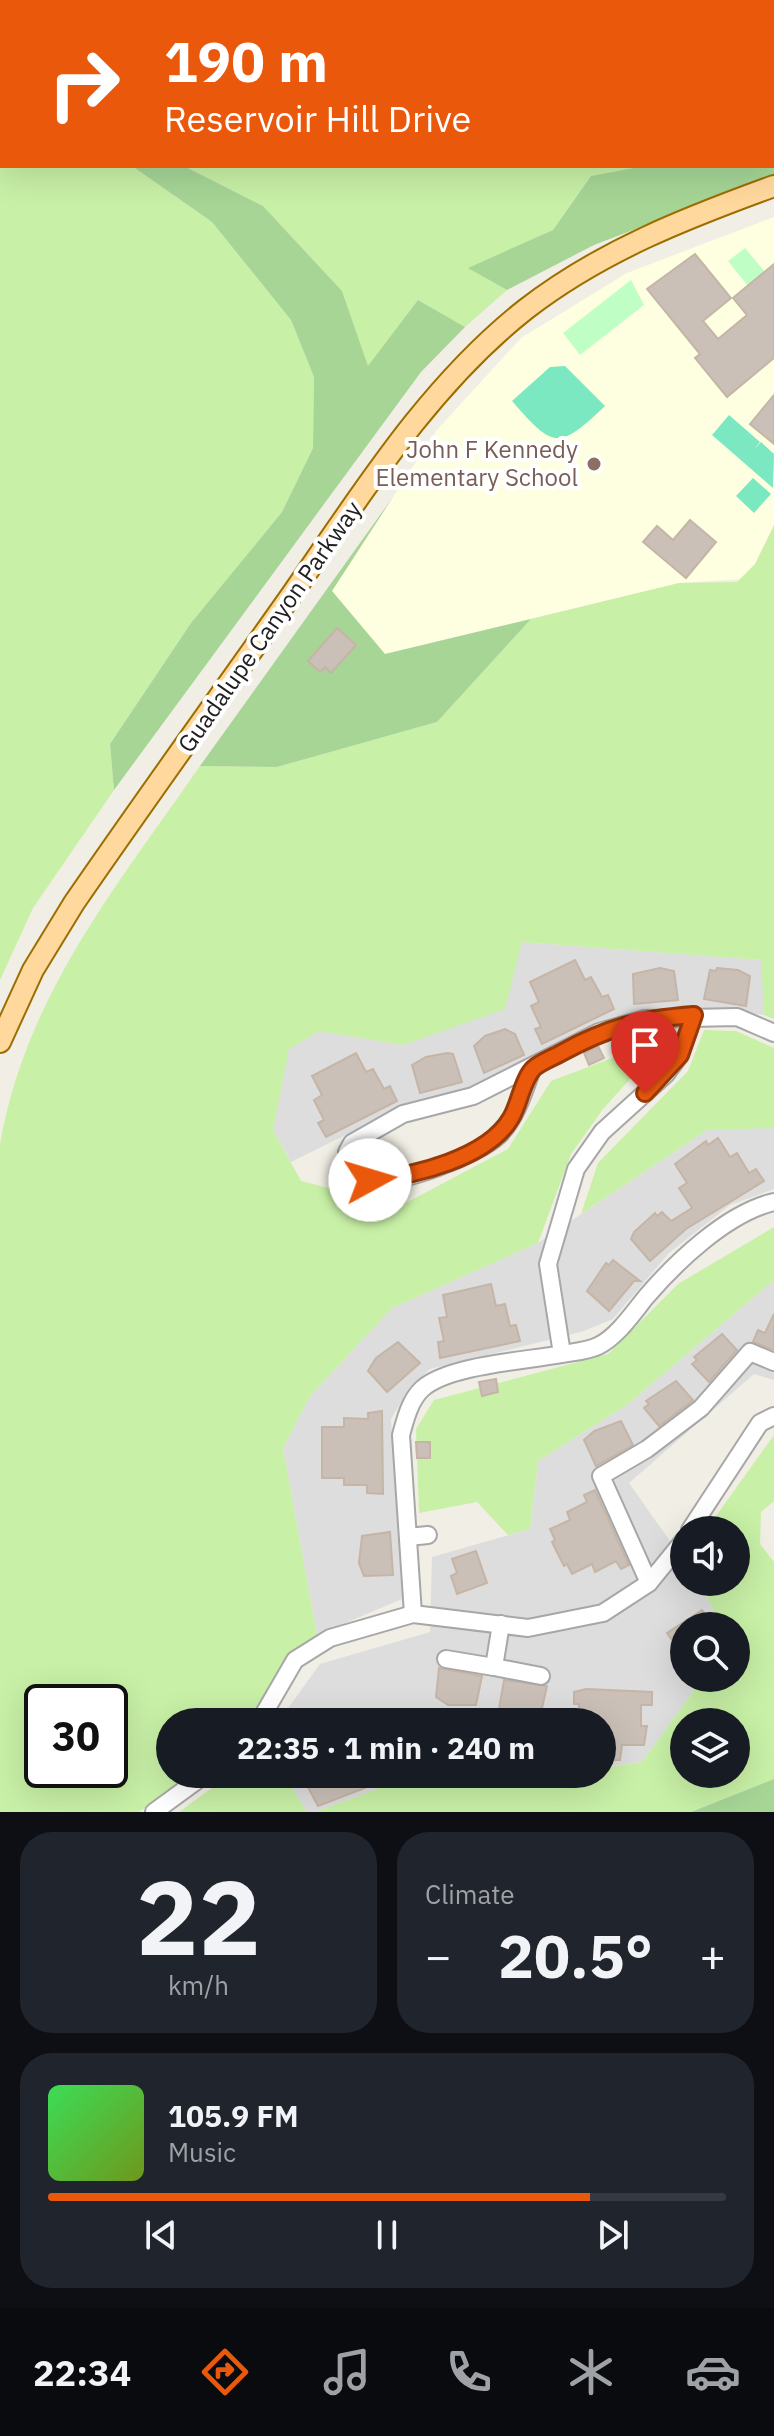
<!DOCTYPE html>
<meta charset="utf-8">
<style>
body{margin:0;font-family:"IBM Plex Sans",sans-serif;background:#20242c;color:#f1f3f6;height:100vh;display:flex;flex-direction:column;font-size:30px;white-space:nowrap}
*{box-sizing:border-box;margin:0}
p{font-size:26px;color:#9ea1a6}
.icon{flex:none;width:44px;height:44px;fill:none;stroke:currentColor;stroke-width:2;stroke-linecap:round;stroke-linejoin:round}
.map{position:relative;height:1812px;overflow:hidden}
.side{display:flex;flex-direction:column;gap:20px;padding:20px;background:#0d0f14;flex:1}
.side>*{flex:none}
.hud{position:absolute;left:0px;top:0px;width:774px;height:168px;box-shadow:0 8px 32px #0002;background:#ea580c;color:#fff;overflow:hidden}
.controls{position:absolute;left:670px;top:1516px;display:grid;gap:16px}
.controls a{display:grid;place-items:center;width:80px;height:80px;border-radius:50%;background:#171b24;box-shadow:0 8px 32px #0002;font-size:40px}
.speed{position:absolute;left:24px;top:1684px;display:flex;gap:16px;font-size:40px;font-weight:700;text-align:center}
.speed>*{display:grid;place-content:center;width:104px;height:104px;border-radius:50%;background:#171b24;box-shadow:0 8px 32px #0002;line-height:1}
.speed .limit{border:4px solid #111;border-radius:12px;background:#fff;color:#111}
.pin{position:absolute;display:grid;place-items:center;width:68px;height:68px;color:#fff;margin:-82px -34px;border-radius:50% 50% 50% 0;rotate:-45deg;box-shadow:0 0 8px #0007}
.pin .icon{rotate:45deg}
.me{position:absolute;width:88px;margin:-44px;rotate:84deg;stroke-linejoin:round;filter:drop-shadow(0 0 6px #0008)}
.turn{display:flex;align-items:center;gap:28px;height:168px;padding:0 32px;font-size:36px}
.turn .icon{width:104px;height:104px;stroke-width:2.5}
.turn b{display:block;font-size:56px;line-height:68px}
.big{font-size:60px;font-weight:800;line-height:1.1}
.side .tile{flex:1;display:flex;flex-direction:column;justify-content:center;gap:12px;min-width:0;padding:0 28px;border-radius:32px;background:#20242c}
.side .dial{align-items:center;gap:0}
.dial b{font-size:104px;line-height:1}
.song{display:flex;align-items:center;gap:24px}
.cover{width:96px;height:96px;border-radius:12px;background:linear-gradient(135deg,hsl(130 70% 55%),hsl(80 70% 35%))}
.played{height:8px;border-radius:4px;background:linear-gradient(90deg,#ea580c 80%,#363941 80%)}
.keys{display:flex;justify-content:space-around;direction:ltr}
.heat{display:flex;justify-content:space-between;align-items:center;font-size:44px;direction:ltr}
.side .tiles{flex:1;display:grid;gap:20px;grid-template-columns:1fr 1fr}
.tile:last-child{grid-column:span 2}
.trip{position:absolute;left:156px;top:1708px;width:460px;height:80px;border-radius:40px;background:#171b24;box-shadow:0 8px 32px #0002;font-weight:800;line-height:80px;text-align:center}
.tab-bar{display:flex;height:128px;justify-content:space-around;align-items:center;background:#090b0e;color:#9ea1a6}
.tab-bar .icon{width:56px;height:56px}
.tab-bar .on{color:#ea580c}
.tab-bar b{font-size:36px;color:#f1f3f6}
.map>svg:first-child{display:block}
</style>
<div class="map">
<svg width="774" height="1812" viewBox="0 0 774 1812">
<rect width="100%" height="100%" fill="#f1eee5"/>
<g fill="#dedddd">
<polygon points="522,942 762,960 764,1015 685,1006 638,1010 607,1021 471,1088 404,1106 291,1162 273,1130 288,1049 319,1031 403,1045"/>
<polygon points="744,1127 774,1128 774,1189 730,1205 669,1253 613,1319 581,1332 430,1369 410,1388 391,1419 402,1599 317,1635 283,1448 310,1396 392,1308 538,1243 707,1130"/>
<polygon points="774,1280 774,1380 754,1374 629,1483 684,1561 684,1582 698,1582 722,1626 684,1626 684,1678 703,1678 642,1762 602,1768 602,1722 507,1722 441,1714 434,1722 278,1722 320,1664 430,1632 432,1557 530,1529 538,1461 628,1404"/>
<polygon points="284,1774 389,1774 375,1790 314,1812 307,1812"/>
</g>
<polygon fill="#feffe1" points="774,217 774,561 760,578 679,583 385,654 332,591 436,431 521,338 627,273"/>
<g fill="#c8f0a6" fill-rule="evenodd">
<polygon points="0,0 774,0 774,100 772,2 2,2 2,166 132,166 212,222 291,320 314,377 313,448 282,512 191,623 110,744 114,790 33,908 0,980"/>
<polygon points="184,166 644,166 591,176 553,230 469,268 507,290 465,327 418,300 368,367 342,291 263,206"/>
<path d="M774 525V1019L764 1015 761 960 522 942 505 1009 403 1045 319 1031 289 1049 273 1130 301 1181 400 1206 508 1149 551 1081 668 1037 603 1109 571 1154 538 1243 392 1308 310 1396 283 1448 317 1635 290 1653 247 1722H170V1774H193L139 1812H0V1144C26 995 117 886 200 766L277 767 437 722 531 619 679 583 737 582 755 564ZM42 1702H110V1770H42Z"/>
<polygon points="704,1030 736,1031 774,1048 774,1128 707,1130 581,1214 598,1163 688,1071"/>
<polygon points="774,1227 774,1280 628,1404 538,1461 530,1529 508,1535 477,1502 419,1513 416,1429 434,1400 608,1354 678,1284"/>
<path d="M774 1435V1501L761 1512 760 1544 774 1562V1779L691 1812H314L375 1790 389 1774H602V1768L642 1762 703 1678H736V1626H722L698 1582H736V1530H706ZM684 1722H736V1774H684Z"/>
<polygon points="231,1774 284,1774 307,1812 179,1812"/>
</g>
<g fill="#a6d596">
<polygon points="774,100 774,176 594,245 507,290 468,268 553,230 591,176 644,166 772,166"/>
<polygon points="132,166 184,166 263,206 342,291 368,366 418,300 465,327 421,372 114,790 110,744 191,623 282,512 313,448 314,377 291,320 212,222"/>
<polygon points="393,497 332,591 385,654 531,619 437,722 277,767 200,766"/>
<polygon points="774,1779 774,1812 691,1812"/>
</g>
<g fill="#bfffc6">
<polygon points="745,248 765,272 748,286 728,261"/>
<polygon points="631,280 644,305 580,355 563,333"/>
</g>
<g fill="#7ce8c2">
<path d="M565 366 605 406C558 451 553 448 512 401L550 367Z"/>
<polygon points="729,415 760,442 754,449 761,442 774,454 773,488 712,435"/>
<polygon points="753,478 771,494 754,513 736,496"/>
</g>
<g fill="#cac0b8" stroke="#c5b5a6" stroke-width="2">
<polygon points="695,254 731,298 703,321 718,339 747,315 733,298 774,264 774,358 727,397 695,358 700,354 647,289"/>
<polygon points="774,395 774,444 750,424"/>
<polygon points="690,520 716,542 686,578 643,542 657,526 673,540"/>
<polygon points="337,628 356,645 331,673 325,667 320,672 308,661"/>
<polygon points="575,960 585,980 591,977 602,997 608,995 614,1009 542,1044 535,1029 541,1027 531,1006 539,1002 530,982"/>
<polygon points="660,968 674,971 678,1000 634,1004 633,974"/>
<polygon points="717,968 738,970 750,976 746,1006 704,999 710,970 716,971"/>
<polygon points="505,1029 515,1034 524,1055 484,1073 474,1046 485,1036"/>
<polygon points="598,1046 604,1058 589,1065 584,1053"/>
<polygon points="356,1053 366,1072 373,1069 384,1089 390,1086 397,1101 326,1137 318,1123 324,1120 314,1100 322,1095 312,1076"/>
<polygon points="447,1053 453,1054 462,1082 420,1093 412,1065 426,1057"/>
<polygon points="718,1138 730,1157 737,1153 749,1173 756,1169 764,1181 686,1229 650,1261 631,1239 634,1232 655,1213 657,1216 662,1212 671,1221 692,1208 679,1188 687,1183 675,1164 706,1141 708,1145"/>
<polygon points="613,1260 640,1281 634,1281 609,1311 587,1291 606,1263 609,1265"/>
<polygon points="491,1284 496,1306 505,1304 510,1326 516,1325 520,1341 440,1358 438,1342 444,1341 439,1318 447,1317 443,1295"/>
<polygon points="774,1314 774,1350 753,1342 758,1330 765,1333"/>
<polygon points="722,1334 737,1350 709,1382 692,1364 697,1360 694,1357"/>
<polygon points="398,1342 420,1363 387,1392 368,1371 376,1358"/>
<polygon points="496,1379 498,1392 482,1396 479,1382"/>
<polygon points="676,1381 693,1400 659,1426 644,1408 649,1404 646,1401"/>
<polygon points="382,1411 383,1494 367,1493 367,1485 344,1485 344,1478 322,1478 322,1427 344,1427 344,1418 368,1419 368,1413"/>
<polygon points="621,1421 633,1445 596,1466 584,1440 594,1431"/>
<polygon points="416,1442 430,1442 430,1458 417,1458"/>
<polygon points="595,1490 629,1565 621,1569 616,1561 595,1572 592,1564 572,1574 567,1564 564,1566 552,1542 555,1540 550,1529 570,1520 567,1512 587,1502 584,1495"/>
<polygon points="390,1532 393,1575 364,1576 359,1563 362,1536"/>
<polygon points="476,1551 487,1583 457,1594 451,1576 457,1573 452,1559"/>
<polygon points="702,1610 713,1626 684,1626 684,1657 667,1633"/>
<polygon points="439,1668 482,1676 476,1705 448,1705 436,1697"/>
<polygon points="504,1680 547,1686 540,1717 512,1716 499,1709"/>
<polygon points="586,1689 652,1692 652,1705 641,1705 641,1726 647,1726 644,1745 622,1745 620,1760 603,1760 602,1722 583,1722 584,1712 579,1712 579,1704 574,1704 574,1692"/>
<polygon points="301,1774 360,1774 365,1788 318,1806"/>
</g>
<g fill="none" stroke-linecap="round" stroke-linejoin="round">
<g stroke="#a7a7a7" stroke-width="20">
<g id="minor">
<path d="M532 1069C524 1091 516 1119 498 1136 477 1155 398 1187 370 1179 355 1176 352 1164 347 1152L352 1143 403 1114 473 1096 599 1032 644 1019 737 1017 774 1033"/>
<path d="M562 1354C573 1352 588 1351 598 1346 617 1337 633 1313 646 1297 676 1262 727 1213 774 1202"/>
<polyline points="690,1530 760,1423 774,1416"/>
<polyline points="408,1537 428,1535"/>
<polyline points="649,1583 601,1476 647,1449 701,1408 750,1352 774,1362"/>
<path d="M413 1614 401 1435C405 1420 410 1400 422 1389 448 1365 525 1361 562 1354L548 1264 576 1169 602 1132 666 1074 680 1055 694 1015"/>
<polyline points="446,1659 494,1667 501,1624"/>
<polyline points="494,1667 541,1676"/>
<polyline points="259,1722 295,1660 330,1638 413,1614 528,1628 603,1613 649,1583 684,1540"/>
<polyline points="342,1722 347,1720"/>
<polyline points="154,1812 206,1774"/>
</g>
</g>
<g stroke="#9c6e00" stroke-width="24">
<path id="major" d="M0 1042 33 970 74 903C145 800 218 699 290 597 361 495 428 386 526 309 601 251 686 218 774 186"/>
</g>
<g stroke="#ff7e69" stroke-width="2" stroke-dasharray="4 4" stroke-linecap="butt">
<polyline points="0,0 9,2"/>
<polyline points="17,2 19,0"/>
</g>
<use href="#minor" stroke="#fff" stroke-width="16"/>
<use href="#major" stroke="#ffd89d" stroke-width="20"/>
</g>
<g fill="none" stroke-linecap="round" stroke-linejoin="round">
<g stroke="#983908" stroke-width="20">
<path id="route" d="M370 1180C414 1176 488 1158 511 1118 519 1105 523 1078 534 1068 541 1062 552 1058 561 1053 608 1027 640 1019 694 1015L680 1055 645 1093"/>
</g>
<use href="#route" stroke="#ea580c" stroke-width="14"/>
</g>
<circle fill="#8d6e63" stroke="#fff" stroke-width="3" cx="594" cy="464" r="8"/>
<g text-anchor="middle" stroke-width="8" stroke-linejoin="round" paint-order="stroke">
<g font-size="24" fill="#785e54" stroke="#fff" text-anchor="end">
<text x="578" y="458">John F Kennedy<tspan x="578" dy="28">Elementary School</tspan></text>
</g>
<g font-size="24" fill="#202020" stroke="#fff">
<text transform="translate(270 627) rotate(-55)" y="8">Guadalupe Canyon Parkway</text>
</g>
</g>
</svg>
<div class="controls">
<a><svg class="icon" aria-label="sound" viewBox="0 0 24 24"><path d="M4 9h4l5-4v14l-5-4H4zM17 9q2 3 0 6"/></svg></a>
<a><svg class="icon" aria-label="search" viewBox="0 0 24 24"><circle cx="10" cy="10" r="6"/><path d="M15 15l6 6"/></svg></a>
<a><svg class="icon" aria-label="layers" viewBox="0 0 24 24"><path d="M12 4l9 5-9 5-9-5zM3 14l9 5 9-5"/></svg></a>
</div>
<div class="speed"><div class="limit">30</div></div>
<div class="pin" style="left:645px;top:1093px;background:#d93025"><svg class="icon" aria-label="arrive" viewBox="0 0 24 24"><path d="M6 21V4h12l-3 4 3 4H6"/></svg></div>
<svg class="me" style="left:370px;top:1180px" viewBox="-20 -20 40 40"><circle r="19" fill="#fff"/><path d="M0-13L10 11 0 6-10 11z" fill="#ea580c"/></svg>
<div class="trip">22:35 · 1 min · 240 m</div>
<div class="hud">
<div class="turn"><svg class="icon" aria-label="right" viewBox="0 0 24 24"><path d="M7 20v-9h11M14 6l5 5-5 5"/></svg><div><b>190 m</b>Reservoir Hill Drive</div></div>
</div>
</div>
<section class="side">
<div class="tiles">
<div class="tile dial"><b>22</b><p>km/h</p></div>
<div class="tile"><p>Climate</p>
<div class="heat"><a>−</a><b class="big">20.5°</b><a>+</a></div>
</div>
<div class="tile">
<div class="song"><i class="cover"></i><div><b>105.9 FM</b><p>Music</p></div></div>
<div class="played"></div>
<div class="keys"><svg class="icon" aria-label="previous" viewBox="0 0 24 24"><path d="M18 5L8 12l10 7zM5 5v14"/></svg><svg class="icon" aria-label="pause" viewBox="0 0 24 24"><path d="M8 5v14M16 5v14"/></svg><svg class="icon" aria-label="next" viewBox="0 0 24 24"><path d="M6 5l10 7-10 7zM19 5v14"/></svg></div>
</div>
</div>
</section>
<nav class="tab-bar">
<b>22:34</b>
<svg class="icon on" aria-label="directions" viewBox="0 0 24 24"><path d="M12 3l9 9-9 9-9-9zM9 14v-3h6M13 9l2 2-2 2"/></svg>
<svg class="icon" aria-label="music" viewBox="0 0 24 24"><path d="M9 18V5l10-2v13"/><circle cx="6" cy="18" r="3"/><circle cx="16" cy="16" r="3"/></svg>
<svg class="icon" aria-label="phone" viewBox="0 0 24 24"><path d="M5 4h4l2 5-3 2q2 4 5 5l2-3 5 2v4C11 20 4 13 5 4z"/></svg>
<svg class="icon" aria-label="climate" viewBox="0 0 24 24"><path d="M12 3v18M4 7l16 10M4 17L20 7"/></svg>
<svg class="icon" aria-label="car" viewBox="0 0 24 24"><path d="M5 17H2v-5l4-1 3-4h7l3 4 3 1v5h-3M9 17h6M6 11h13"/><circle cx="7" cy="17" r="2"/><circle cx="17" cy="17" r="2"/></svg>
</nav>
